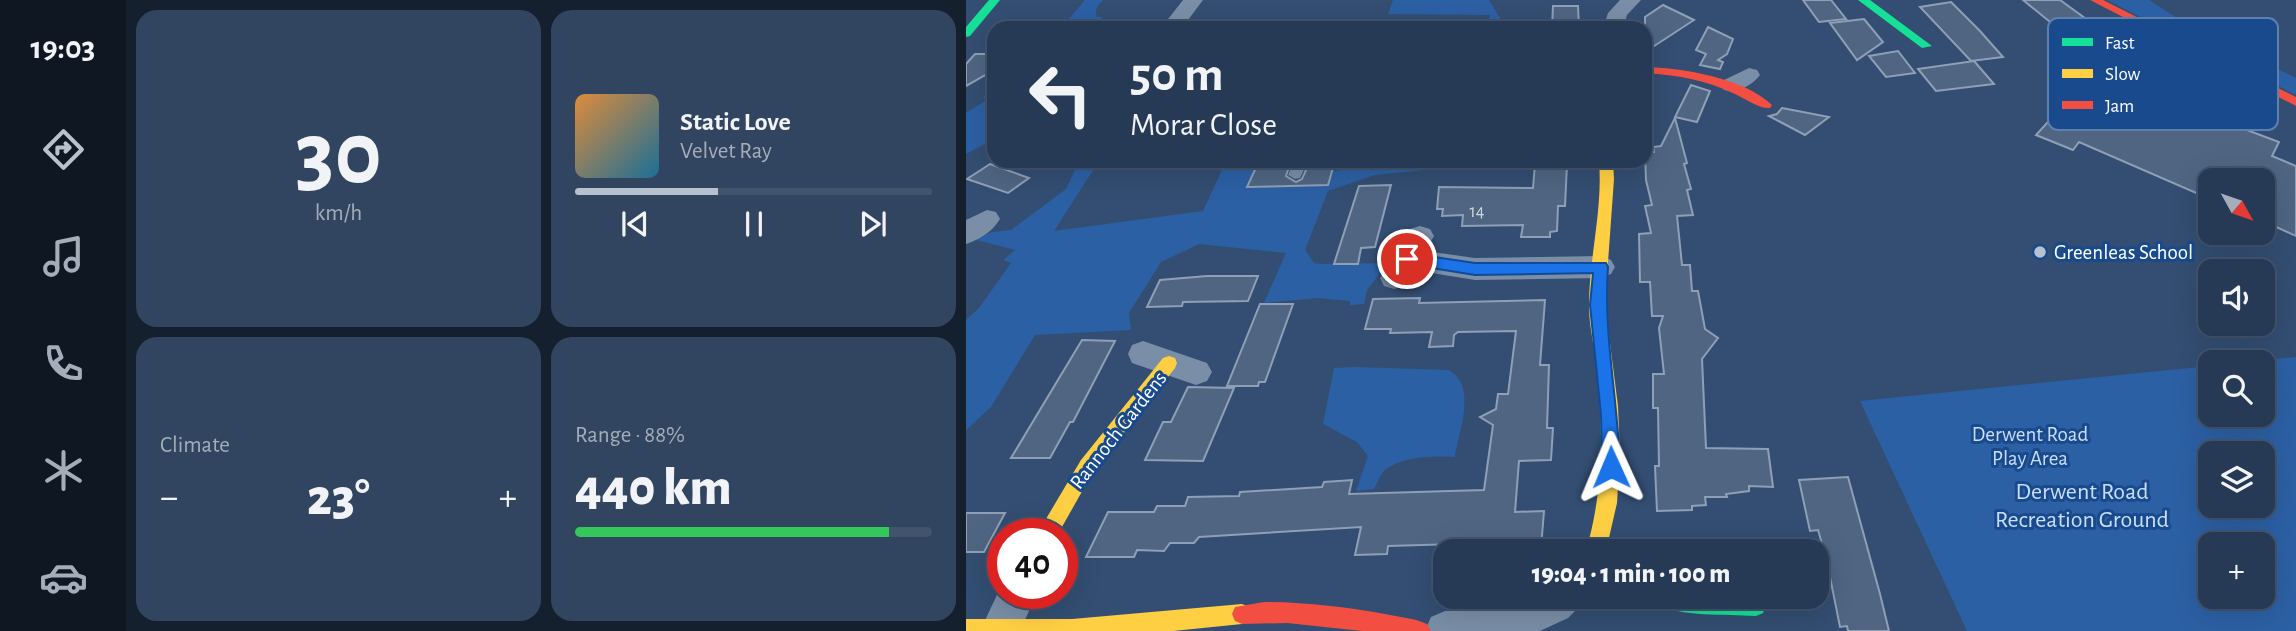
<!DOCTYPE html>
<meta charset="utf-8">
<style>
body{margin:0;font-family:"Alegreya Sans",sans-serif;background:#324560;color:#f1f3f6;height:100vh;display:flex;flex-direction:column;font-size:26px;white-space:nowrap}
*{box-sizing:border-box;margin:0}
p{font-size:23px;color:#a4adb9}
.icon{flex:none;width:38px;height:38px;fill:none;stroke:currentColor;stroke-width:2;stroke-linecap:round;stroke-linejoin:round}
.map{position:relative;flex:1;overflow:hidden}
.drawer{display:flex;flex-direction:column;gap:10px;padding:10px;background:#15202f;width:840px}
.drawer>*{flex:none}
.guide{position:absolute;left:21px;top:21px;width:665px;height:147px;border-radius:21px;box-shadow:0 7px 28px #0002,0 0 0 2px #42546c;background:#263a56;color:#f1f3f6;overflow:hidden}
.needle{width:46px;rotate:130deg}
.buttons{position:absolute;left:1232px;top:168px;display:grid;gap:14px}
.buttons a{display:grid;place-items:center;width:77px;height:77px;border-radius:14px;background:#263a56;box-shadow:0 7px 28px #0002,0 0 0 2px #42546c;font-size:35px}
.speed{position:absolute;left:21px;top:518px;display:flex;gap:14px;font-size:35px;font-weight:700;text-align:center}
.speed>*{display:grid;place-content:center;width:91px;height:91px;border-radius:50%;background:#263a56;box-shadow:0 7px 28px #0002,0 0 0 2px #42546c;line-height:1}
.speed .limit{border:10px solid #d22;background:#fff;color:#111}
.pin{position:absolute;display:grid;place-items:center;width:60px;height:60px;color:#fff;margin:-30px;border:4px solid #fff;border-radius:50%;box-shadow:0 2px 7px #0007}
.me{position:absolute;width:77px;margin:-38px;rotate:359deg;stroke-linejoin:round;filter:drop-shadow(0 0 5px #0008)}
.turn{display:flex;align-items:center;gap:24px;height:147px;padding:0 28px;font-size:32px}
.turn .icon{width:91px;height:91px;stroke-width:2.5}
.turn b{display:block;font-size:49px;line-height:60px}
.big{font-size:52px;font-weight:800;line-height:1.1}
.drawer .tile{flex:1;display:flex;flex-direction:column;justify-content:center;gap:10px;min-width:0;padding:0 24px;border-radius:21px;background:#324560}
.drawer .dial{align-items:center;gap:0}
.dial b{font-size:91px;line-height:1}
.song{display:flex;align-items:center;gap:21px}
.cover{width:84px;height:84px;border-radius:10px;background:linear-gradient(135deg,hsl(30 70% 55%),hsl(200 70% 35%))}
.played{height:7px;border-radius:4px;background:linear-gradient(90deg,#b8c1ce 40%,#42546c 40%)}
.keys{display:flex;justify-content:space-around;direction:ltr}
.heat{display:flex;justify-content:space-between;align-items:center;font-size:38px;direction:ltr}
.charge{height:10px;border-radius:5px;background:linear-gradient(90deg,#34c759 88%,#42546c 0)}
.drawer .tiles{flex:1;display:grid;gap:10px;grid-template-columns:repeat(2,1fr)}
.trip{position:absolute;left:467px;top:539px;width:396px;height:70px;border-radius:21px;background:#263a56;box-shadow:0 7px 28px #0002,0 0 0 2px #42546c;font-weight:800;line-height:70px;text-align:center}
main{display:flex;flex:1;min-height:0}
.dock{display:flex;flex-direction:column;width:126px;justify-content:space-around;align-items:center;background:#0f1722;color:#a4adb9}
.dock .icon{width:49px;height:49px}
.dock .selected{color:#b8c1ce}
.dock b{font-size:32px;color:#f1f3f6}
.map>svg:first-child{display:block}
</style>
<main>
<nav class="dock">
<b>19:03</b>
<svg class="icon selected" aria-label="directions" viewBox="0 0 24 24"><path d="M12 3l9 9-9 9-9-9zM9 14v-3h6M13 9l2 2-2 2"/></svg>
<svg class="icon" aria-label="music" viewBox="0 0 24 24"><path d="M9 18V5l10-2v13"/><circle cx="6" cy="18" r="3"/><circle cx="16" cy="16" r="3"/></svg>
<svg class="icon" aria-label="phone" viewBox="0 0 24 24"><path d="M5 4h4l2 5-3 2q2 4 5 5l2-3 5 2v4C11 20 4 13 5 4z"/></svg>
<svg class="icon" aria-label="climate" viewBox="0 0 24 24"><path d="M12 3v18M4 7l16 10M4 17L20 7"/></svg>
<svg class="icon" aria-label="car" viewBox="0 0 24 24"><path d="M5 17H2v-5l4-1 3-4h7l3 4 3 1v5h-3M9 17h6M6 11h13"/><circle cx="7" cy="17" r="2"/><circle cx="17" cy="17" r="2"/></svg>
</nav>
<section class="drawer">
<div class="tiles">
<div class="tile dial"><b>30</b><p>km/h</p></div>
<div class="tile">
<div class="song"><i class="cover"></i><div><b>Static Love</b><p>Velvet Ray</p></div></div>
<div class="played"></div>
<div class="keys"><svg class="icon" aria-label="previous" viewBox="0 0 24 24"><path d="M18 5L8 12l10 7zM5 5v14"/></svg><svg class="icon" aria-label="pause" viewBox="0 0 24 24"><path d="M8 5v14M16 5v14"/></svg><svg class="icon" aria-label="next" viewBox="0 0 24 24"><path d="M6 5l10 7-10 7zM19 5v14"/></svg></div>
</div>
<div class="tile"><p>Climate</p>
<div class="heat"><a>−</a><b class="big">23°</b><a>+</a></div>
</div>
<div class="tile"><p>Range · 88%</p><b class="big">440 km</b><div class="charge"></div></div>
</div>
</section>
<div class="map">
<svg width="1330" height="631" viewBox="0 0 1330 631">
<rect width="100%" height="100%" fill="#334e72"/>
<g fill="#2c60a4" fill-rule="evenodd">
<path d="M119 0H137C132 5 128 10 131 17H136L134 23 113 28H95Z"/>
<polygon points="427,0 523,0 540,28 522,28 524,15 422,14"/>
<polygon points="1141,0 1183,0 1222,25 1330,78 1330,95"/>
<polygon points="28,90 28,139 0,154 0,113 22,99 17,97"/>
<polygon points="113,161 131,164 88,231 237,211 256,170 263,169 266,161 291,161 284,183 363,182 367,171 424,165 463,165 464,161 511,161 510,164 498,166 409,175 362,191 339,250 348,263 353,264 422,263 401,290 398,304 384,305 384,301 352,298 298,303 320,253 233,244 195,262 163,313 165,330 69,335 25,407 0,430 0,320 13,308 45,263 37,260 49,250 7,239 27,232 45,230 100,189"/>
<path d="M1330 357V631H1001L894 401 1244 366V415H1297V362H1280ZM1244 453H1297V506H1244ZM1297 544V597H1244V544Z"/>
<path d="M391 367 482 370C512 385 493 430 489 457 468 456 438 456 420 469 415 473 411 483 408 489L390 491 402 456 391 442 357 424 368 368Z"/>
</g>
<g fill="#4f6582" stroke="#8f9fb5" stroke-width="2">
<polygon points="837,0 865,0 880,19 853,22"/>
<polygon points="1057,0 1094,0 1138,32 1105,39"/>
<polygon points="985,2 1014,31 1037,57 1005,61 954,7"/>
<polygon points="697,5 728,20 679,52 679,17"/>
<polygon points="587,6 612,6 613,28 586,28"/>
<polygon points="898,19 917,42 891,60 864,23"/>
<polygon points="742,27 767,39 761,54 752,60 757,62 754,69 734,65 740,54 730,50"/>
<polygon points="932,51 949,73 920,77 903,56"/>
<polygon points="9,54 28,54 28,70 0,86 0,64"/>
<polygon points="1008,61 1028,84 970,91 952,69"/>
<polygon points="725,85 744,91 731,122 709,117"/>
<polygon points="1111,106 1128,112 1132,107 1153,114 1159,106 1209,126 1220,107 1313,142 1306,156 1330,166 1330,236 1297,221 1297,180 1244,180 1244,199 1113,142 1107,150 1070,135 1091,112 1103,116"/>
<polygon points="816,108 863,117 839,135 803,116 811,114"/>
<polygon points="709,118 721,163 718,164 725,189 721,190 727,215 711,216 716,265 724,265 726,291 732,291 739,329 752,338 736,359 740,448 802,449 807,487 783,486 783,491 760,494 761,497 739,497 740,505 726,506 726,510 691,511 689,466 693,466 692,408 687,408 687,374 698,374 693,328 697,316 686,316 684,282 674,282 673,234 685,233 679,206 686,205 680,180 679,153 688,152 687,147 695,146"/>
<polygon points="293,161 325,161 320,176 330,182 336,179 344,161 369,161 362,185 281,187"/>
<polygon points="24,164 63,178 42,193 1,179"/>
<polygon points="569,164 601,164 599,206 592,206 591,231 584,232 584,237 555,237 557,225 496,226 497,215 476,216 477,209 471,209 473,187 567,188"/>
<polygon points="425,185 409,247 395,248 392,264 368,264 393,186"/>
<polygon points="241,276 292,276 282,301 217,302 216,306 181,307 194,280"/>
<polygon points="454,298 453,303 579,300 574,365 583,365 581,428 587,428 585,460 553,461 549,512 578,511 575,548 499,551 500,547 489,548 490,544 422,546 421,554 389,555 395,527 233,537 228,543 204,543 198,551 171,550 168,557 120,557 142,512 188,512 191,506 219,506 222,497 273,496 274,492 356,487 358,482 386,480 383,494 518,490 527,425 514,417 530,409 532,394 542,394 550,331 492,332 488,335 487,346 463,347 466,332 424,333 425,329 399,329 407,299"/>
<polygon points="294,304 327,304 299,382 293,382 292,386 261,386"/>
<polygon points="116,340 149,341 107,422 104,422 84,458 45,458"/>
<polygon points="222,387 268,388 237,461 179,460 197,422 205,422"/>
<polygon points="882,477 914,594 923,631 882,631 881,626 874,627 860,557 852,530 844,531 833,480"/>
<polygon points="0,513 39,513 18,552 0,552"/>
</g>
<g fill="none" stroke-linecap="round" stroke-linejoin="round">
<polygon fill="#7a8ea7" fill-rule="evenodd" points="328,161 342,161 334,178 329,179 322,175"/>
<g fill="#7a8ea7" fill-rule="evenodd">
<polygon points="217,0 237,0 216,28 195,28"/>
<polygon points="654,0 675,0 661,15 657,28 637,28 642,13"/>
<path d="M783 68 791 70 794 75C786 86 771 93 758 90L755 85 758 80Z"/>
<path d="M21 210 30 212 34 219C27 231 13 240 0 244V220Z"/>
<polygon points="454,226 464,229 468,236 459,251 509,258 635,256 645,260 649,267 645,274 635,278 509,280 447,270 438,286 428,289 418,286 414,278 444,229"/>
<polygon points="177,341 241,363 246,372 241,381 230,385 166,363 162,354 166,345"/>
<polygon points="37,582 37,593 71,593 54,631 14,631"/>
<polygon points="560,597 614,597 609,611 602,618 574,631 459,631 465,617 479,611 531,610"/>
</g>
<g fill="#16e098" fill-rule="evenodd">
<polygon points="23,0 34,0 4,36 0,37 0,27"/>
<polygon points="892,0 904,0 966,46 956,48"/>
<path d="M684 597H793L797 599 800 606 797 613 790 616C757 614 718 617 687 604Z"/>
</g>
<g fill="#ffcf43" fill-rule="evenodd">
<path d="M633 161H647L648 179 639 304 652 406 654 455 651 503 640 551H620C638 488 637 435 631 370 629 349 623 327 623 306 623 257 637 210 633 161Z"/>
<polygon points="203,356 209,358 211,363 209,368 127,472 92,534 71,534 115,460 197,358"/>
<polygon points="276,604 283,607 286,614 283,621 276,624 207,631 0,631 0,619 106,619"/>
</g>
<g fill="#f24e42" fill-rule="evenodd">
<polygon points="1124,0 1137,0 1330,97 1330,106"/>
<path d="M679 67C717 68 778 78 806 105L804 108C793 109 780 99 769 94 740 80 711 75 679 73Z"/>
<path d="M298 602C339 602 379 607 419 614 433 617 448 618 461 624L465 631H396L321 623 276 624 269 621 266 614 269 607Z"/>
</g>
</g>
<path fill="#1a73e8" stroke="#114b97" stroke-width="2" d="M441 253 509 263H640L642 267C637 333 652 400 654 467L651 473 645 475 638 473 636 467 635 415 624 305 627 273 509 275 435 263 433 259 435 255Z"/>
<circle fill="#b8c1ce" stroke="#184a8d" stroke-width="2.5" cx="1074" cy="252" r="7"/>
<g text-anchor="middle" stroke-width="6" stroke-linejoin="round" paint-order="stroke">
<g font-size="18" fill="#d3d8e0">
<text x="511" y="217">14</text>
</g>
<g font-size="21" fill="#fff" stroke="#184a8d" text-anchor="start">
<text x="1088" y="259">Greenleas School</text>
</g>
<g font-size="21" fill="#fff" stroke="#184a8d">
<text transform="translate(152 430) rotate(-52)" y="7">Rannoch Gardens</text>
</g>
<g font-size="21" fill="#cadffb" stroke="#184a8d">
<text x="1064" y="441">Derwent Road<tspan x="1064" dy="24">Play Area</tspan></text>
</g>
<g font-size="24" fill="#cadffb" stroke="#184a8d">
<text x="1116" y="499">Derwent Road<tspan x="1116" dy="28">Recreation Ground</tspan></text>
</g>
</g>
<rect x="1082" y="18" width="230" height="112" rx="10" fill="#184a8d" stroke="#5d80af" stroke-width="2"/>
<rect x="1096" y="38" width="31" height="8" fill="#16e098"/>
<rect x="1096" y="69" width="31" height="9" fill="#ffcf43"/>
<rect x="1096" y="101" width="31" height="8" fill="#f24e42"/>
<g font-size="19" fill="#fff">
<text x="1139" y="49">Fast</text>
<text x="1139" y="80">Slow</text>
<text x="1139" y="112">Jam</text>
</g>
</svg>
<div class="buttons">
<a><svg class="needle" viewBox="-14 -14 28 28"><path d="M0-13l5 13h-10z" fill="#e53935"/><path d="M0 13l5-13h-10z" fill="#a4adb9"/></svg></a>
<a><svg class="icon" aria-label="sound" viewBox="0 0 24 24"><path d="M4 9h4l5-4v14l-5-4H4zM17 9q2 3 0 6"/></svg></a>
<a><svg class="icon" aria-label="search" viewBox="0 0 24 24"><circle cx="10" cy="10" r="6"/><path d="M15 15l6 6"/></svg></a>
<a><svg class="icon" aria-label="layers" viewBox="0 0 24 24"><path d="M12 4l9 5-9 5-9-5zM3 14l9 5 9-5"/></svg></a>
<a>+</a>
</div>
<div class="speed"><div class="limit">40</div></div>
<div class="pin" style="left:441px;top:259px;background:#d93025"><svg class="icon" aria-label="arrive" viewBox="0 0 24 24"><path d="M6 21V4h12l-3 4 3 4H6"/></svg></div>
<svg class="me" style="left:645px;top:467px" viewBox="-20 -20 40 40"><path d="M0-17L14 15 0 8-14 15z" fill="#1a73e8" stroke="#fff" stroke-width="4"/></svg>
<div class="trip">19:04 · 1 min · 100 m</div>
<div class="guide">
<div class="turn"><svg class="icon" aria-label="left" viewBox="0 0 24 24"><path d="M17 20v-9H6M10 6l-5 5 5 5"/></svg><div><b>50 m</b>Morar Close</div></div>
</div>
</div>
</main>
